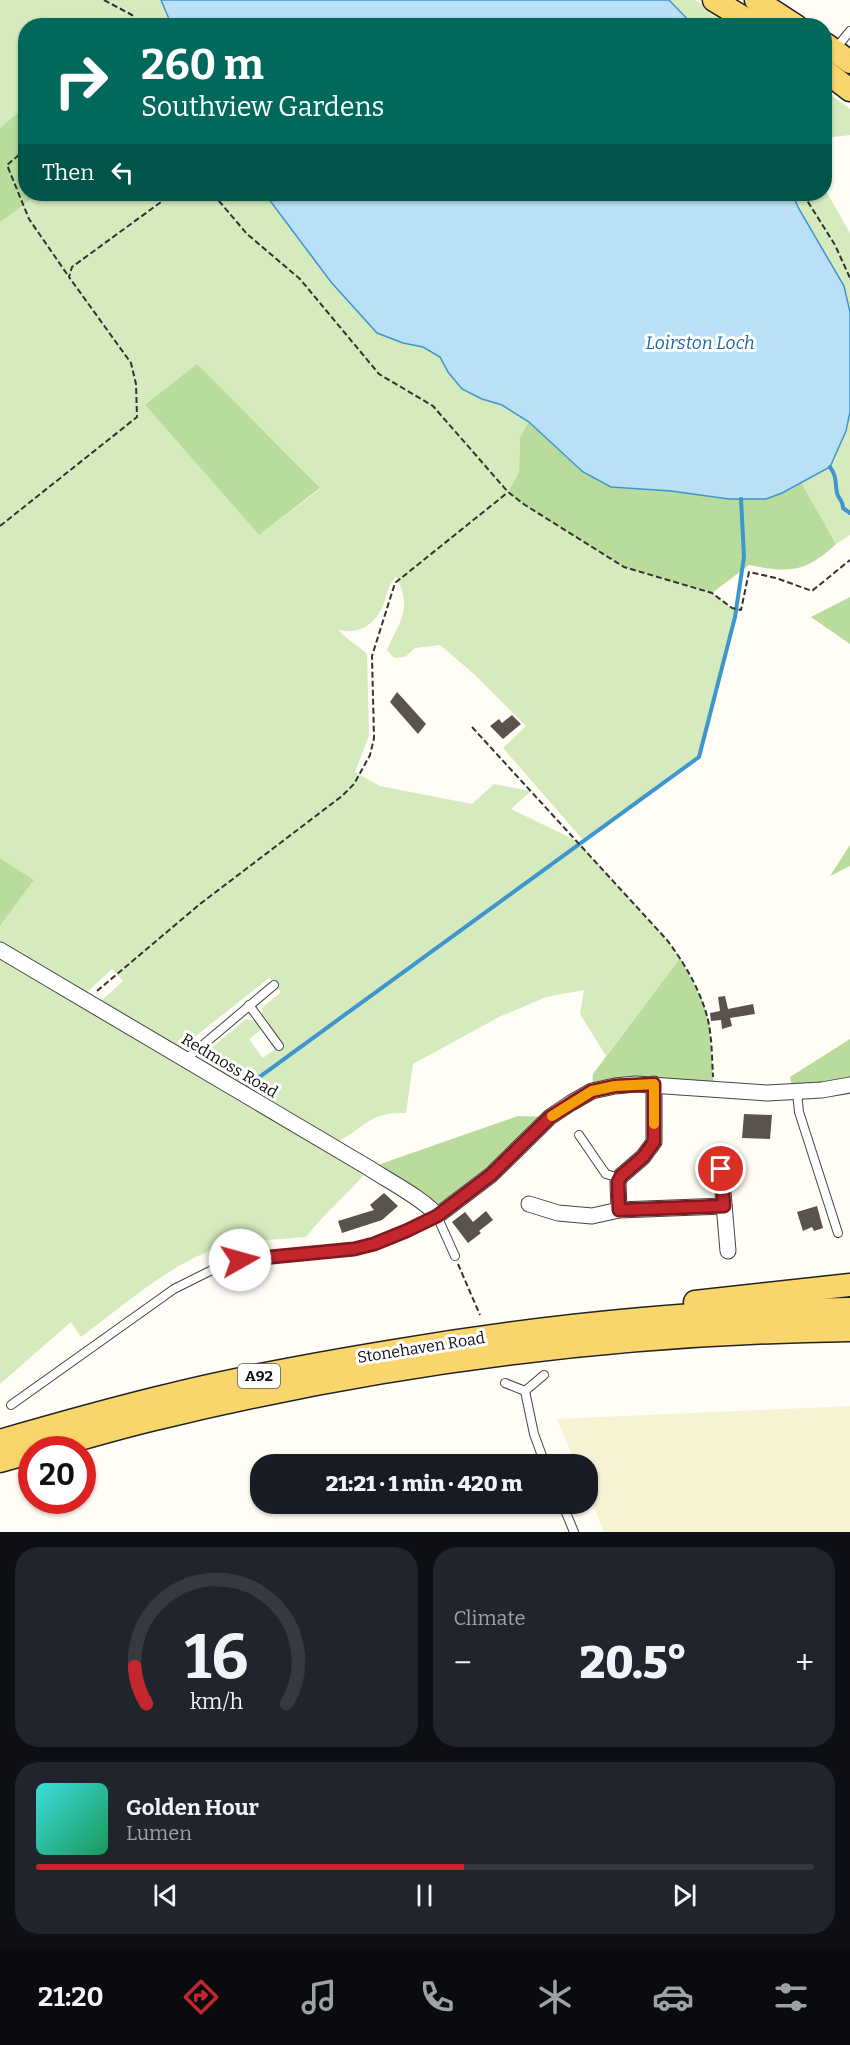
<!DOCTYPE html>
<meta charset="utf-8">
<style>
body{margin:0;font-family:Bitter,serif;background:#20242c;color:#f1f3f6;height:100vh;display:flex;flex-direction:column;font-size:22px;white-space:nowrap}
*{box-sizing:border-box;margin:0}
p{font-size:20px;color:#9ea1a6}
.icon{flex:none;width:33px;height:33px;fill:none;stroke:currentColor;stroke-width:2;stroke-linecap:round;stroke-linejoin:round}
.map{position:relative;height:1532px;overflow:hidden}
.drawer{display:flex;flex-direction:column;gap:15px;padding:15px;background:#0d0f14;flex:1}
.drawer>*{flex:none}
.banner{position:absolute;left:18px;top:18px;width:814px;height:183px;border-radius:24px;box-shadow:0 2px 4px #0004;background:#00695c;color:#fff;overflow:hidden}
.speed{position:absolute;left:18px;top:1436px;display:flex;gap:12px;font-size:30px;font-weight:700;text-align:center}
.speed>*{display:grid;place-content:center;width:78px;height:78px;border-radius:50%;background:#171b24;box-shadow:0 2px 4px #0004;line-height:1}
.speed .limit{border:9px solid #d22;background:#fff;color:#111}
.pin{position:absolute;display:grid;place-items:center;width:51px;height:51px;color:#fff;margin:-26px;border:3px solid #fff;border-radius:50%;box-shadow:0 2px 6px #0007}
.me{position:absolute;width:66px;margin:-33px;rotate:83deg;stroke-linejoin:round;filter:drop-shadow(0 0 4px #0008)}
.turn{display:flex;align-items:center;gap:21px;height:126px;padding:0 24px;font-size:27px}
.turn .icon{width:78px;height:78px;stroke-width:2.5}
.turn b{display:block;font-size:42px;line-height:51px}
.then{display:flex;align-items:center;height:57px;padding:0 24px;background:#0003;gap:12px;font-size:22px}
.big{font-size:45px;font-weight:800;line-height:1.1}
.drawer .widget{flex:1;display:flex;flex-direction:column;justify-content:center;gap:9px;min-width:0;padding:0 21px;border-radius:24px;background:#20242c}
.drawer .dial{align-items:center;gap:0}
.dial svg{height:156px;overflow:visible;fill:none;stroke:#363941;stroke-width:7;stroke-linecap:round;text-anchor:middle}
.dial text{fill:#f1f3f6;stroke:none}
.song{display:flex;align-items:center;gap:18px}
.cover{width:72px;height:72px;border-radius:9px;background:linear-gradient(135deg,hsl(180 70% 55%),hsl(150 70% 35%))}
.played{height:6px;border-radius:3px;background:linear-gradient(90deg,#c4262e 55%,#363941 55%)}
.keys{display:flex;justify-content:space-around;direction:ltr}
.heat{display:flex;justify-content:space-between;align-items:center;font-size:33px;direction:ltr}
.drawer .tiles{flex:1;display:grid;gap:15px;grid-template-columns:1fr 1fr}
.widget:last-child{grid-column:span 2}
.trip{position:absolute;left:250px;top:1454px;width:348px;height:60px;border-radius:24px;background:#171b24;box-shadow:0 2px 4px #0004;font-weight:800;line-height:60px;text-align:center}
.menu{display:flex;height:96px;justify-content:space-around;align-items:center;background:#090b0e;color:#9ea1a6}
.menu .icon{width:42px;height:42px}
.menu .on{color:#c4262e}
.menu b{font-size:27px;color:#f1f3f6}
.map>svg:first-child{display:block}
</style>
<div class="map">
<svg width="850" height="1532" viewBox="0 0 850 1532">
<rect width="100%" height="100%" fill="#fffdf5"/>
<polygon fill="#f6f3d4" points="850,1406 850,1532 604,1532 588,1493 588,1464 576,1464 557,1419"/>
<g fill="#d5ebbd" fill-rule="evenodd">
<polygon points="0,0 161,0 172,25 140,25 136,20 129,25 26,26 25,108 0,128"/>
<polygon points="669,0 695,0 733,25 693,25"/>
<polygon points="825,90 850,109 850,135 825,138"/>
<polygon points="825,189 850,233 850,312 844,286 799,209 792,194 825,194"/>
<path d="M35 194H265L331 282 377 333 403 343 423 347 440 357 448 372 482 399 502 405 529 422 520 437 519 472 508 492 624 567 712 593 732 608 736 609 699 757 584 841 503 748 526 726 474 674 440 645 415 648 405 657 394 658 387 650C400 621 413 608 396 577 387 586 387 597 382 608 373 626 356 636 338 629 345 639 358 645 367 654L369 736 355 772 380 786 472 804 494 784 531 791 511 809 577 841 667 940 680 958 606 1056 580 1014 584 990 546 997 499 1017 413 1064 406 1113C370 1112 366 1126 338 1142L202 1064 204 1054 246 1019 255 1021 261 1030 249 1039 263 1058 282 1044 262 1016V1008L281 992 270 977 182 1047H175L101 1001 123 981 112 969 86 993 0 946V926L34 880 0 858V220ZM145 405 320 488V489L259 535Z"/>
<polygon points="850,412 850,535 836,544 801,482 830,467 846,431"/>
<path d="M0 956 366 1173C346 1195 324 1214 306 1237 277 1240 243 1239 215 1249 169 1265 120 1308 81 1337L71 1322 0 1384Z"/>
</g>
<g fill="#b9dc9c">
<polygon points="25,107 26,194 38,194 0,222 0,128"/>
<polygon points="197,364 320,488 259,535 145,405"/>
<path d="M529 422 583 472 671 491 729 499 782 493 801 482 836 544C805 573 789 573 749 565L712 593 624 567 525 505 508 492 519 472 520 437Z"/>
<polygon points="850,597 850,644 811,617"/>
<polygon points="850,845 850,866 830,876"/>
<polygon points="0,858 34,880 0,926"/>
<polygon points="680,958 702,1000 709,1022 714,1089 592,1091 593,1074"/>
<polygon points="850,1039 850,1085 793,1092 790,1077"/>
<polygon points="518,1116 550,1117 437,1216 369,1168"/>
</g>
<g fill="#b9e0f7" stroke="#3f96cf" stroke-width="1.5">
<polygon points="161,0 669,0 693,25 172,26"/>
<polygon points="265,194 792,194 799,209 844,286 850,312 850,412 846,431 830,467 782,493 766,499 729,499 671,491 611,487 583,472 529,422 502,405 482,399 462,389 448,372 440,357 423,347 403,343 377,333 331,282"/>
</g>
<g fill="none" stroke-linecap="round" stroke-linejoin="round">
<g stroke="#3f96cf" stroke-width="4">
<path d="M830 467C837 476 835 483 837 493 839 500 843 500 843 508L850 513"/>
<polyline points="247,1086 699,757 735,617 744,557 741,499"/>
</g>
</g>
<g fill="#5a524d">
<polygon points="397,692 426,724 418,734 390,702"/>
<polygon points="512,715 521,724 503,739 490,726 499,719 502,723"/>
<polygon points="725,996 728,1009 753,1004 755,1014 730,1018 732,1026 722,1029 721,1020 711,1021 710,1013 720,1011 718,997"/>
<polygon points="744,1114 772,1115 770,1139 742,1138"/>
<polygon points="384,1193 398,1206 382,1220 342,1233 338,1221 374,1210 370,1205"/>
<polygon points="817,1206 823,1228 814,1231 812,1227 803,1231 797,1212"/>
<polygon points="486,1211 493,1220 479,1231 481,1233 468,1243 452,1222 465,1212 473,1222"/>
</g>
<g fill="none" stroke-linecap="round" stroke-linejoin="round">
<g stroke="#444" stroke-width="10">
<g id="lane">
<polyline points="836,48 850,31"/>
<polyline points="249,1005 279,1046"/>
<polyline points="185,1060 274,985"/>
<polyline points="797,1092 799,1112 838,1233"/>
<polyline points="579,1135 603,1170 606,1174 619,1178"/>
<polyline points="505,1383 525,1391 534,1434 545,1464"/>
<polyline points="525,1391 544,1375"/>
<polyline points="11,1405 174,1289 218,1267 240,1260 354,1249 374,1244 437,1216 455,1256"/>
<polyline points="562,1503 574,1532"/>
</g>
</g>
<g stroke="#444" stroke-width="17">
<g id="street">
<path d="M0 950 369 1168C385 1179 428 1201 437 1216L491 1175 550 1117 571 1103 592 1091 615 1086 636 1084 767 1093 822 1090 850 1085"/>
<polyline points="721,1169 728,1251"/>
<polyline points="529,1204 558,1213 592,1216 619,1210 724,1206"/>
<polyline points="619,1210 618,1182 621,1176 643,1157 654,1142 654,1084"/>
</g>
</g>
<g stroke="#222" stroke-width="25">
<g id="primary">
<polyline points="714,0 757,26"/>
<polyline points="756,0 796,26"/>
<polyline points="825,44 850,62"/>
<polyline points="825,71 850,90"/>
<polyline points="695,1302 850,1285"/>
<path d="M0 1441C52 1426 105 1411 158 1398 235 1378 315 1364 394 1351 544 1326 697 1310 850 1309"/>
<path d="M44 1449C84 1438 123 1426 163 1417 387 1363 619 1333 850 1330"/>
<polyline points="0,1461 32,1452"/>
</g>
</g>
<g stroke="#333" stroke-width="2" stroke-dasharray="6 3" stroke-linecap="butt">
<polyline points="104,0 132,15 138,26"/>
<polyline points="26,149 7,165 29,219 69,277"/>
<polyline points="213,194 247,234 300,279 379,374 433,406 508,492 525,505 624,567 712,593 732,608 741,610 749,572 776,578 812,591 850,560"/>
<polyline points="803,194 835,245 850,278"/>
<polyline points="0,526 137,417 136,384 131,363 69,277 72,267 172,194"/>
<path d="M472 727 667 940C685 964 701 991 708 1020 712 1038 712 1059 713 1077"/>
<polyline points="97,991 200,904 342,796 354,784 370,755 374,738 372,656 395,583 507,493"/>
<polyline points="458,1264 480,1315"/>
</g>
<use href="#lane" stroke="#fff" stroke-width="8"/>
<use href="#street" stroke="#fff" stroke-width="15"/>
<use href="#primary" stroke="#f9d66b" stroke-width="22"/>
</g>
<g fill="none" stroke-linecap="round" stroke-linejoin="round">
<g stroke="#7f191e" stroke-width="15">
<polyline id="route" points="240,1260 354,1249 374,1244 406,1231 437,1216 491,1175 550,1117 572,1103 592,1091 615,1086 654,1084 654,1142 643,1157 621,1176 618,1182 619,1210 724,1206 721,1169"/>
</g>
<use href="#route" stroke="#c4262e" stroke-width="10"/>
<polyline stroke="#f59e0b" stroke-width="10" points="552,1116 592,1091 615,1086 654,1084 654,1124"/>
</g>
<g text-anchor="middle" stroke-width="6" stroke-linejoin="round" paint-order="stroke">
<rect fill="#fff" stroke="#585858" stroke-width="1.5" x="238" y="1364" width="42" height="24" rx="4.5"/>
<g font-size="15" font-weight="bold" fill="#111">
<text x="259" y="1381">A92</text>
</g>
<g font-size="16" fill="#111" stroke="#fff">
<text transform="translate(230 1065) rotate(31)" y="6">Redmoss Road</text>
<text transform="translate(421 1347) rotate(-9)" y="6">Stonehaven Road</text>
</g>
<g font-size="18" font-style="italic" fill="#1768a6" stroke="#fff">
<text x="700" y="349">Loirston Loch</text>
</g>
</g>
</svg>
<div class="speed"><div class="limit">20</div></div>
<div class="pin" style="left:721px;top:1169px;background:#d93025"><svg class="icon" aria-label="arrive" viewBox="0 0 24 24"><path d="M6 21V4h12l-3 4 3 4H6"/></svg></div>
<svg class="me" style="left:240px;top:1260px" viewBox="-20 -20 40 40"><circle r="19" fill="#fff"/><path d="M0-13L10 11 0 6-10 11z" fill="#c4262e"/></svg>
<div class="trip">21:21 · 1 min · 420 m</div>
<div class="banner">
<div class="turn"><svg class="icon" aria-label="right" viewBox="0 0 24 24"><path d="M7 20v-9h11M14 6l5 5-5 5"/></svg><div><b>260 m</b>Southview Gardens</div></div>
<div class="then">Then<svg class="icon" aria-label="left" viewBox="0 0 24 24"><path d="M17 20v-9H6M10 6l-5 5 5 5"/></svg></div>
</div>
</div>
<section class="drawer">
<div class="tiles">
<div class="widget dial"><svg viewBox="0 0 100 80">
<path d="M14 69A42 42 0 1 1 86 69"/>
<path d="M14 69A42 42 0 0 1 8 50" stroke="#c4262e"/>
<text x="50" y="56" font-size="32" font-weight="700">16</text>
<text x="50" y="72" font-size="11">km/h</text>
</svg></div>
<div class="widget"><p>Climate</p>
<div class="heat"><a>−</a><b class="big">20.5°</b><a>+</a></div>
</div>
<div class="widget">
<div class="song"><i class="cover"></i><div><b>Golden Hour</b><p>Lumen</p></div></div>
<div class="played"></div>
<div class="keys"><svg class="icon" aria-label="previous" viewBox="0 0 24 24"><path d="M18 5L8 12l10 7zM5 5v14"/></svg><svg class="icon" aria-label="pause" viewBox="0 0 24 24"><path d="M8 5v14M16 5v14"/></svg><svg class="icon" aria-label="next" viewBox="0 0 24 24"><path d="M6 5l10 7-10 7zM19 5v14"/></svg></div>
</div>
</div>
</section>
<nav class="menu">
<b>21:20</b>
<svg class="icon on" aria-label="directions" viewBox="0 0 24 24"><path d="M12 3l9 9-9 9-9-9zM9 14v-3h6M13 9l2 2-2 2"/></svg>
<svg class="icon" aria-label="music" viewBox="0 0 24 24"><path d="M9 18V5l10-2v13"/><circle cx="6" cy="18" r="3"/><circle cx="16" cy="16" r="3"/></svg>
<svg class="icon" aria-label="phone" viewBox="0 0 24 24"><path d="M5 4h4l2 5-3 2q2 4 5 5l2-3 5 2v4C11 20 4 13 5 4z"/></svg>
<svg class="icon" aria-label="climate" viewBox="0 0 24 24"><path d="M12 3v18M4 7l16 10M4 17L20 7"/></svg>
<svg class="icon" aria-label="car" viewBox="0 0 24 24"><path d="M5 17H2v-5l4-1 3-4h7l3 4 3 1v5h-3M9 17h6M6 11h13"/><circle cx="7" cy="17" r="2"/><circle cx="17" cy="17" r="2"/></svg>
<svg class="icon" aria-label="filters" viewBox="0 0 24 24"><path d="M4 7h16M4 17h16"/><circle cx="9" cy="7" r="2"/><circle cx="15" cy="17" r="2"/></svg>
</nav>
